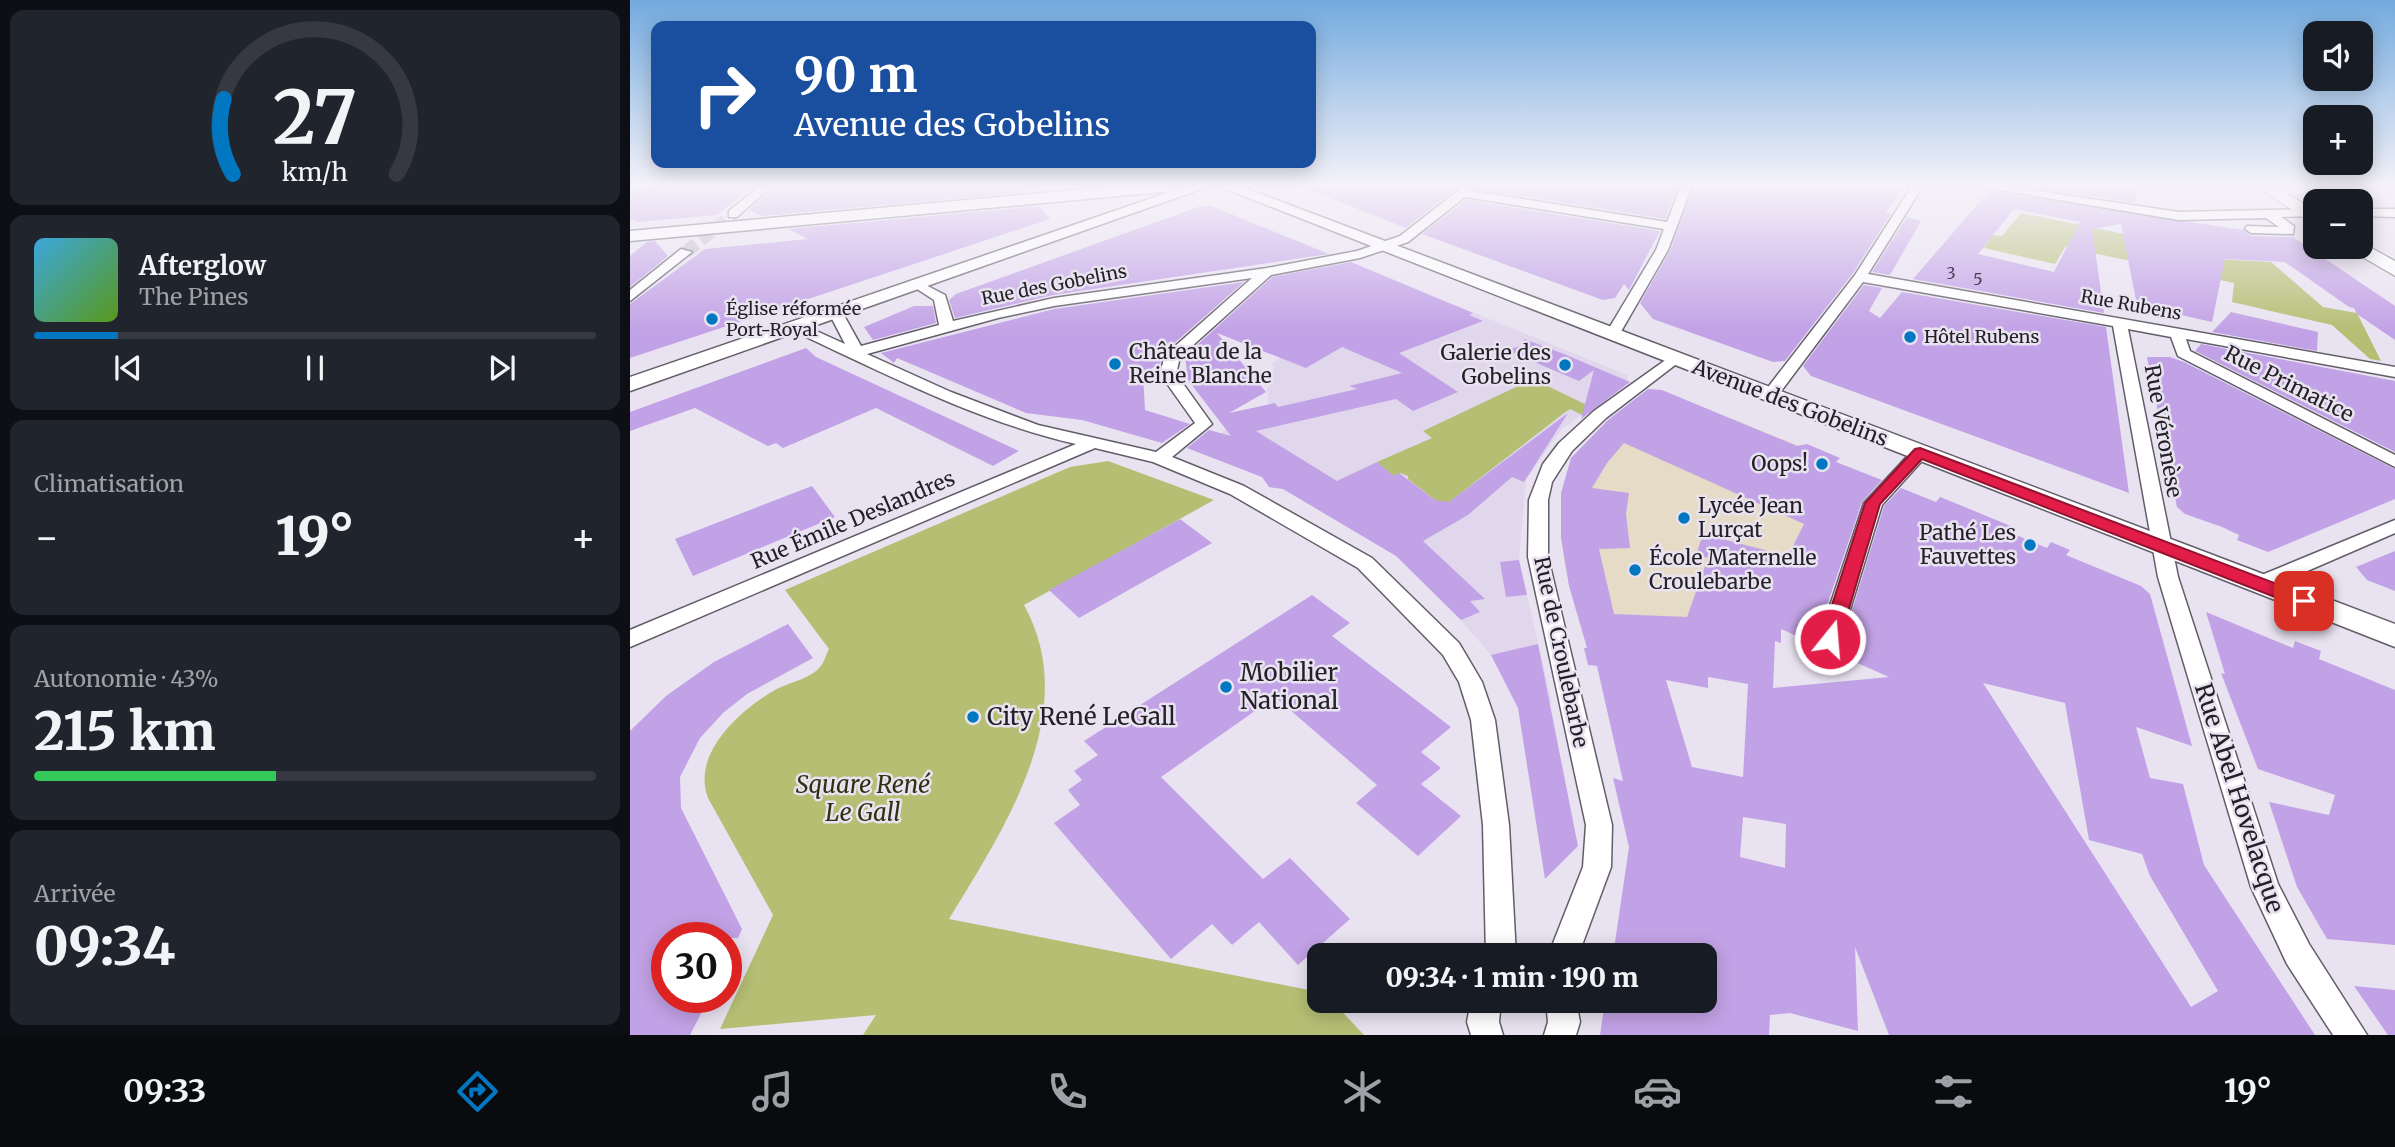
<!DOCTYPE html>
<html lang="fr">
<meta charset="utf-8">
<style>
body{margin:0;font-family:Merriweather,serif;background:#20242c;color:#f1f3f6;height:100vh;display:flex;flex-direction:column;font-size:26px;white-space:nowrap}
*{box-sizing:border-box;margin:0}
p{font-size:23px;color:#9ea1a6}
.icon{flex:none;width:38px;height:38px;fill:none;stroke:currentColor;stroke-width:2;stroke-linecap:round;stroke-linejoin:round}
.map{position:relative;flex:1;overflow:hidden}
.side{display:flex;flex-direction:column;gap:10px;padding:10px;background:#0d0f14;width:630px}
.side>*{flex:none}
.hud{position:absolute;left:21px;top:21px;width:665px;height:147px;border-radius:14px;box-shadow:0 4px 18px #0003;background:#1a4fa0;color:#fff;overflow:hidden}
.fabs{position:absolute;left:1673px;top:21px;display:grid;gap:14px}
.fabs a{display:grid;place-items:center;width:70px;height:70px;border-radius:14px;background:#171b24;box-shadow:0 4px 18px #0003;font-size:35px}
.speed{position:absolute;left:21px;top:922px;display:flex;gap:14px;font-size:35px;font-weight:700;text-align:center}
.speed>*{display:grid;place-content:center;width:91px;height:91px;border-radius:50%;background:#171b24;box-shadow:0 4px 18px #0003;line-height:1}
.speed .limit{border:10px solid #d22;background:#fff;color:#111}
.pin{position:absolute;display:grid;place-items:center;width:60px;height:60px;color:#fff;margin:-30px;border-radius:14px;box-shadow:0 4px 10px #0006}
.me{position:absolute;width:77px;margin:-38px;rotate:17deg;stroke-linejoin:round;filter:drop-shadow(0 0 5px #0008)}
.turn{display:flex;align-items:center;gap:24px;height:147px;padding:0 28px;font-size:32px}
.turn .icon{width:91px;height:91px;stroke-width:2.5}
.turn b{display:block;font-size:49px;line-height:60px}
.big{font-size:52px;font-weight:800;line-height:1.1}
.side .tile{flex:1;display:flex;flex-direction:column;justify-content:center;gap:10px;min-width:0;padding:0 24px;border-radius:14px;background:#20242c}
.side .dial{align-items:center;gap:0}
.dial svg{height:182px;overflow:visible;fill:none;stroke:#363941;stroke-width:7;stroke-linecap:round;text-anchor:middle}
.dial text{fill:#f1f3f6;stroke:none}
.song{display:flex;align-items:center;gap:21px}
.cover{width:84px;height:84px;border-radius:10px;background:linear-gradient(135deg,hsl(200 70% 55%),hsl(90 70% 35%))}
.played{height:7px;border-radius:4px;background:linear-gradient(90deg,#0077c0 15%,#363941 15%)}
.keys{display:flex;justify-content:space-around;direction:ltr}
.heat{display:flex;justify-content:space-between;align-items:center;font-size:38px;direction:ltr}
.charge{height:10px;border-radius:5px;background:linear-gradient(90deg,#34c759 43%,#363941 0)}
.trip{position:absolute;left:677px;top:943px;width:410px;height:70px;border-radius:14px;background:#171b24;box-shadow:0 4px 18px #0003;font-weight:800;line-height:70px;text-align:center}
.dock{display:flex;height:112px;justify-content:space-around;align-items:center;background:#090b0e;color:#9ea1a6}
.dock .icon{width:49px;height:49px}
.dock .current{color:#0077c0}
.dock b{font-size:32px;color:#f1f3f6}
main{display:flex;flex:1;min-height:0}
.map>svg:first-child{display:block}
</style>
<main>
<section class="side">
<div class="tile dial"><svg viewBox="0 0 100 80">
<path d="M14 69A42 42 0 1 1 86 69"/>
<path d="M14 69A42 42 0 0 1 10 36" stroke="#0077c0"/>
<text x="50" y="56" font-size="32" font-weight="700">27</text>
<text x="50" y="72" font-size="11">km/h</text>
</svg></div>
<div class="tile">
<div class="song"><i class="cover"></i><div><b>Afterglow</b><p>The Pines</p></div></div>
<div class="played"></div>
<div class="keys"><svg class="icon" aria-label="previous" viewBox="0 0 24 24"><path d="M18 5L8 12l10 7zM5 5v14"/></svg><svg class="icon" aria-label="pause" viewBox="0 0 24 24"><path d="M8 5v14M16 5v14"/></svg><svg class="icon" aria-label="next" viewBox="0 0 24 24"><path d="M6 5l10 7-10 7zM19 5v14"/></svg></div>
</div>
<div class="tile"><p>Climatisation</p>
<div class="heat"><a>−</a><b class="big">19°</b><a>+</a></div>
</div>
<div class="tile"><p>Autonomie · 43%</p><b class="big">215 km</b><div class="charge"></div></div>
<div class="tile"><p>Arrivée</p><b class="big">09:34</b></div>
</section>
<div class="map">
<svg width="1765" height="1035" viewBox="0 0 1765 1035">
<rect width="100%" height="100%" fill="#e9e3f1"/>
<polygon fill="#e0d7ec" points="820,303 997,375 998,380 931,430 896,480 889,560 922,703 888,708 861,655 826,615 766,555 653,489 639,487 635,478 557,448 578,435 585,437 601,426 639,409 637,389 644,366 641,364 650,358 639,353 684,330 743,348"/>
<polygon fill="#e6dbc7" points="1101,418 1174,448 1191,492 1123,621 947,614 934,561 931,493 965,437 1073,441"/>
<g fill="#b5bf74">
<polygon points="1391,213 1553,246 1585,259 1641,262 1693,307 1727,313 1751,361 1740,359 1702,325 1602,302 1604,283 1435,247 1425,264 1354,248 1362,235 1372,236"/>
<polygon points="903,379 963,408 952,415 940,409 934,413 818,503 809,503 778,479 778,476 770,473 764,476 747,462 802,438 793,431"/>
<path d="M478 461 584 500 394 605C453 712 374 828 319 919L689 992 690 1001H702L734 1035H233L246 1015 90 1029 143 915 78 798C61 754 110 710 145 690 157 683 180 679 189 668 194 664 196 654 199 649L155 590 440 467Z"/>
</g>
<g fill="#c2a2e6" fill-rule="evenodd">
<polygon points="0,186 125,186 87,215 9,222 0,219"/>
<polygon points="145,186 393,186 398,192 132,216 119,210"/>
<polygon points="669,186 829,186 776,228"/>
<polygon points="848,186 1048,186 1035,219 847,189"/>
<polygon points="1064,186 1274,186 1256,213 1261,214 1223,273 1155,361 1143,362 1023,319 1010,303 1040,251"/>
<polygon points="1394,186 1506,186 1505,203"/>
<path d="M1359 191 1613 230 1621 236 1663 237 1765 306V340L1727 314 1724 308 1719 307 1655 262 1595 259 1582 322 1507 305 1491 224 1462 229 1474 313 1283 279ZM1384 209 1450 222 1424 272 1348 254Z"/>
<polygon points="836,200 1030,231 999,290 994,284 985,298 973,300 792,234"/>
<polygon points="409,206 420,219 0,358 0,304 75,249 178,239 158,229"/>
<polygon points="571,206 581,206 699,254 423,295 325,318 319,300 326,294"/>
<polygon points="1277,217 1291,221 1260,275 1242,272"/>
<polygon points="25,241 38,256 0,287 0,256 17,242"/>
<path d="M721 262 843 313 839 315 853 321 769 353 828 392 783 411 766 399 626 431 707 481 747 462 764 476 769 473 805 500 819 502 938 413 894 482 882 477 838 515 793 541 855 599 840 601 850 612 831 620 766 556 653 489 639 487 632 477 557 448 579 430 601 436 558 380 555 356 642 277ZM587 333 676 368 712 347 772 373 719 386 727 389 648 407 645 403 599 413 636 392Z"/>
<polygon points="614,282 533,353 530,364 513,373 515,410 560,424 532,443 452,420 396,413 267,358 264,363 251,353 424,309"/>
<polygon points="1234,285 1252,288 1239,311 1250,318 1272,292 1476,327 1499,493 1181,376 1173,366"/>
<polygon points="284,306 303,306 306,323 243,340 234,327"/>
<polygon points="1601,312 1688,332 1687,351 1582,332"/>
<polygon points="894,339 934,354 1000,382 951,419 964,370 949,381 876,350 891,346"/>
<polygon points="1571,344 1765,381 1765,452 1565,351"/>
<polygon points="176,348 186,357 389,451 363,466 246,408 153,448 146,443 138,446 65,408 0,431 0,412"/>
<polygon points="1517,357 1540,357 1554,362 1765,469 1765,499 1638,552 1607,540 1609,535 1592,527 1555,514 1547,507"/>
<path d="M1018 389 1032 390 1167 446 1177 444 1210 458 1206 462 1252 480 1232 502 1186 638 1192 648H1208L1213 640 1254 506 1271 488 1306 502 1310 497 1330 505 1383 527 1379 532 1417 548 1421 542 1440 550 1436 555 1511 586 1520 594 1562 746 1506 727 1520 778 1553 784 1574 865 1685 1035H1259L1225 947 1228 1031 1160 1013 1140 1015 1139 1035H970L975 1001H1074V956H983L999 847 983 778 993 781 967 666 958 665 954 648H957L939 586 931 538V493L941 458 978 420ZM994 443 1174 524 1158 556 1073 534 1066 555 1078 558 1057 617 984 614 969 549 1000 548 996 514 999 493 962 488 977 463ZM1151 629 1259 677 1143 688 1145 641 1151 643ZM1078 677 1118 684 1113 777 1062 767 1036 680 1078 688ZM1353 683 1435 703 1459 840 1512 854 1520 876 1588 991 1561 1007ZM1113 817 1156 824 1155 868 1110 857Z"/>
<polygon points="182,486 205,517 63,576 45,539"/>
<polygon points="550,519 582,543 449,618 419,590"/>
<polygon points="1765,551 1765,591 1737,580 1726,567"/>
<polygon points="889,560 897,595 876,597 870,562"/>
<polygon points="682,595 720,623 702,636 821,727 791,752 811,768 791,784 831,816 788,856 726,803 747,785 645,697 531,777 633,879 660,858 720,919 668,965 629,922 602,945 582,924 541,959 424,823 450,805 438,790 452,780 444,771 468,755 454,741"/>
<polygon points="1576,612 1663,648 1665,641 1691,651 1689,659 1765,690 1765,945 1697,939 1667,887 1639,802 1699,815 1705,795 1628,769 1591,673 1595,674"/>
<polygon points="158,624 183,658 117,694 93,713 70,738 50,777 51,808 112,929 108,938 37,938 37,998 79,998 60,1035 0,1035 0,731 36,696 84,662"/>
<polygon points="908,644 948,846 915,879 888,708 861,655"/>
<polygon points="1724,986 1765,990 1765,1035 1758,1035"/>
</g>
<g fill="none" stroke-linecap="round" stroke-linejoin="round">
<polyline stroke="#c1bcc8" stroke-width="13" stroke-dasharray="13 6" stroke-linecap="butt" points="56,252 103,214"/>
<g stroke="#635d69" stroke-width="3">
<g id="street">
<polygon points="130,186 142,186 107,217 99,217 99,211"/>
<path d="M834 186H846L842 191 1037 222 1051 186H1062L1038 250 989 335 982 339 975 335 1026 250 1034 229 835 197 778 242 730 258 641 275 550 357 547 370 549 378 582 424 542 457 614 486 742 558 829 643 852 682 865 720 879 825 886 956H856L853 825 841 720 829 682 813 655 728 568 600 494 523 462 465 448 0 647V630L446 444C346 421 254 373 161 330V324H171L215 344 199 313 201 310H211L231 346 309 325 304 300 281 285 288 281 315 295 323 321 424 298 637 268 727 251 770 236ZM622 278 535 355 531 370 533 378 565 423 526 452 408 425 321 392 237 354 368 318 424 306Z"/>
<polygon points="1282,186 1293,186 1238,274 1765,367 1765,377 1556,339 1560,351 1765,455 1765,467 1548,356 1541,337 1498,329 1548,577 1648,884 1679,944 1737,1035 1703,1035 1657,964 1621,887 1528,577 1483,326 1233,282 1146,398 1140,400 1132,395 1225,275"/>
<polygon points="1345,186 1374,186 1549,212 1685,209 1685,216 1651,217 1664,226 1663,234 1621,233 1615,229 1617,226 1649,227 1636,218 1549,220"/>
<polygon points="1731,209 1765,209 1765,217 1731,216"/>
<polygon points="51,249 62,252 0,301 0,290"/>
<polygon points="1044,354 1052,359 1049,362 976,418 942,451 922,482 918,500 918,557 982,825 981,867 948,956 918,956 953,867 956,825 898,557 899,500 913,464 929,443 964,411"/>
<polygon points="1290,448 1299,453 1252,505 1211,639 1208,645 1192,645 1189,639 1234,503 1284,449"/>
<polygon points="1765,520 1765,533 1636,589 1622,589 1619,584 1622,579"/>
<polygon points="841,1001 871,1001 869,1022 873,1035 841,1035 837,1022"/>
<polygon points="916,1001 946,1001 950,1022 946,1035 914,1035 918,1022"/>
</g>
</g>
<g stroke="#635d69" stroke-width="3">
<g id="secondary">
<polygon points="489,186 549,186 542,191 0,241 0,231"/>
<polygon points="557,186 580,186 0,391 0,377"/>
<polygon points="588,186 610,186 1765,624 1765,647"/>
</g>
</g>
<g stroke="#635d69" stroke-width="2">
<g id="primary">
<polygon points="1626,186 1646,186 1685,211 1685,225"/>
<polygon points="1731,242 1765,261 1765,276 1722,251 1719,247 1731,247"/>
</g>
</g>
<use href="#street" fill="#fff" fill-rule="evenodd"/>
<use href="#secondary" fill="#fff" fill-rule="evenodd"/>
<use href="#primary" fill="#fff" fill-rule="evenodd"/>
</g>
<linearGradient id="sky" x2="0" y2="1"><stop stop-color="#72aade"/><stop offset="0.56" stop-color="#f5f2f9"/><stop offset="1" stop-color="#f5f2f9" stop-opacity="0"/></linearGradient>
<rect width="1765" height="331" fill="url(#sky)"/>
<polygon fill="#e11d48" stroke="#92132f" stroke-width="2" points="1290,448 1681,597 1683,601 1674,607 1668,606 1292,459 1250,504 1210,639 1200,646 1194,644 1191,639 1235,503 1285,449"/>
<g fill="#0077c0" stroke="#e9e3f1" stroke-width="2.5">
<circle cx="82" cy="319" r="7"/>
<circle cx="1280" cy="337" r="7"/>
<circle cx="485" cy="364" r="7"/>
<circle cx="935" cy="365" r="7"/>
<circle cx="1192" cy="464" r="7"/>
<circle cx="1054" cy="518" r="7"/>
<circle cx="1400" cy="545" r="7"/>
<circle cx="1005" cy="570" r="7"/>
<circle cx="596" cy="687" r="7"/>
<circle cx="343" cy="717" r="7"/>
</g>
<g text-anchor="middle" stroke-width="5" stroke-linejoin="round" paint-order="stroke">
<g font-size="16" fill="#4b4156">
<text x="1321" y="279">3</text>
<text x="1348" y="285">5</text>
</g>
<g font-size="18" fill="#232126" stroke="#e9e3f1">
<text transform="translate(424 285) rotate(-11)" y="6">Rue des Gobelins</text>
<text transform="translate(1501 305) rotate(10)" y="6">Rue Rubens</text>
</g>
<g font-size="18" fill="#232126" stroke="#e9e3f1" text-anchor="start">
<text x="96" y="315">Église réformée<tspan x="96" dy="21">Port-Royal</tspan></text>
<text x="1294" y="343">Hôtel Rubens</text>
</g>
<g font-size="21" fill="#232126" stroke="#e9e3f1" text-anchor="start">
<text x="499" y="359">Château de la<tspan x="499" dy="24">Reine Blanche</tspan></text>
<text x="921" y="360" text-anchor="end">Galerie des<tspan x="921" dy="24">Gobelins</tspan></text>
<text x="1178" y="471" text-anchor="end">Oops!</text>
<text x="1068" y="513">Lycée Jean<tspan x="1068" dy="24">Lurçat</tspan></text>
<text x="1386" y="540" text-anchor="end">Pathé Les<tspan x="1386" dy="24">Fauvettes</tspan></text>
<text x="1019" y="565">École Maternelle<tspan x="1019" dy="24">Croulebarbe</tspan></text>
</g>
<g font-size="21" fill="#232126" stroke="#e9e3f1">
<text transform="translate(1659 384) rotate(27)" y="7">Rue Primatice</text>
<text transform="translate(1160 403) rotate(21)" y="7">Avenue des Gobelins</text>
<text transform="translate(1533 431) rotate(80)" y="7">Rue Véronèse</text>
<text transform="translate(223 520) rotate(-23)" y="7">Rue Émile Deslandres</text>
<text transform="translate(931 652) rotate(78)" y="7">Rue de Croulebarbe</text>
</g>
<g font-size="24" fill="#232126" stroke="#e9e3f1" text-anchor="start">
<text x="610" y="681">Mobilier<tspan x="610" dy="28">National</tspan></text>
<text x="357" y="725">City René LeGall</text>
</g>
<g font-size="24" font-style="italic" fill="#2f3211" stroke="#e9e3f1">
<text x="233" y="793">Square René<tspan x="233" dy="28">Le Gall</tspan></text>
</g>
<g font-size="24" fill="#232126" stroke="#e9e3f1">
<text transform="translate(1609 798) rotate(72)" y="8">Rue Abel Hovelacque</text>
</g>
</g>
</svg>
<div class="fabs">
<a><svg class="icon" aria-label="sound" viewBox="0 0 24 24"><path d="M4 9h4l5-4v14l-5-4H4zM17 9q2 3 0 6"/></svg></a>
<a>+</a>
<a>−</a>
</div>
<div class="speed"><div class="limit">30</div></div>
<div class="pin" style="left:1674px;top:601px;background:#d93025"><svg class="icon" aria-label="arrive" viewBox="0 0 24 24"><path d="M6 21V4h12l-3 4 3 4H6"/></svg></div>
<svg class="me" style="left:1200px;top:639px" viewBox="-20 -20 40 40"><circle r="17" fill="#e11d48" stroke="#fff" stroke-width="3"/><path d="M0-11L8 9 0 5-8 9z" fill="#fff"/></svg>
<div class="trip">09:34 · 1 min · 190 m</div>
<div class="hud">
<div class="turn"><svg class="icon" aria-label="right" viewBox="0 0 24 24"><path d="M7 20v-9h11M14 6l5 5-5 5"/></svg><div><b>90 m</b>Avenue des Gobelins</div></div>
</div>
</div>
</main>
<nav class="dock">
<b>09:33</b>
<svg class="icon current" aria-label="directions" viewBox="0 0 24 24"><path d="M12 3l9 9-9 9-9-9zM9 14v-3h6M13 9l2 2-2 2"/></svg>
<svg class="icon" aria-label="music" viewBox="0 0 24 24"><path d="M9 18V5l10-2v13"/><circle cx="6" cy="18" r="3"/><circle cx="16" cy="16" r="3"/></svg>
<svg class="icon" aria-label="phone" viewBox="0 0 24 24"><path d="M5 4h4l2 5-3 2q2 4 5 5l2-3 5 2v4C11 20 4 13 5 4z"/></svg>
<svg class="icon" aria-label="climate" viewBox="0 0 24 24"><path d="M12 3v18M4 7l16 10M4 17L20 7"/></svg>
<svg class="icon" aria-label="car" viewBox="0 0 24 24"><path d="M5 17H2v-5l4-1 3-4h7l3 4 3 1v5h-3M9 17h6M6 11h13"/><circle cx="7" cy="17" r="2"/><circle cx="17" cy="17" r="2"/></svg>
<svg class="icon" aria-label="filters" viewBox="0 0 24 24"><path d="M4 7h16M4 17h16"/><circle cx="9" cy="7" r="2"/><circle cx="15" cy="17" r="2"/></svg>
<b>19°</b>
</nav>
